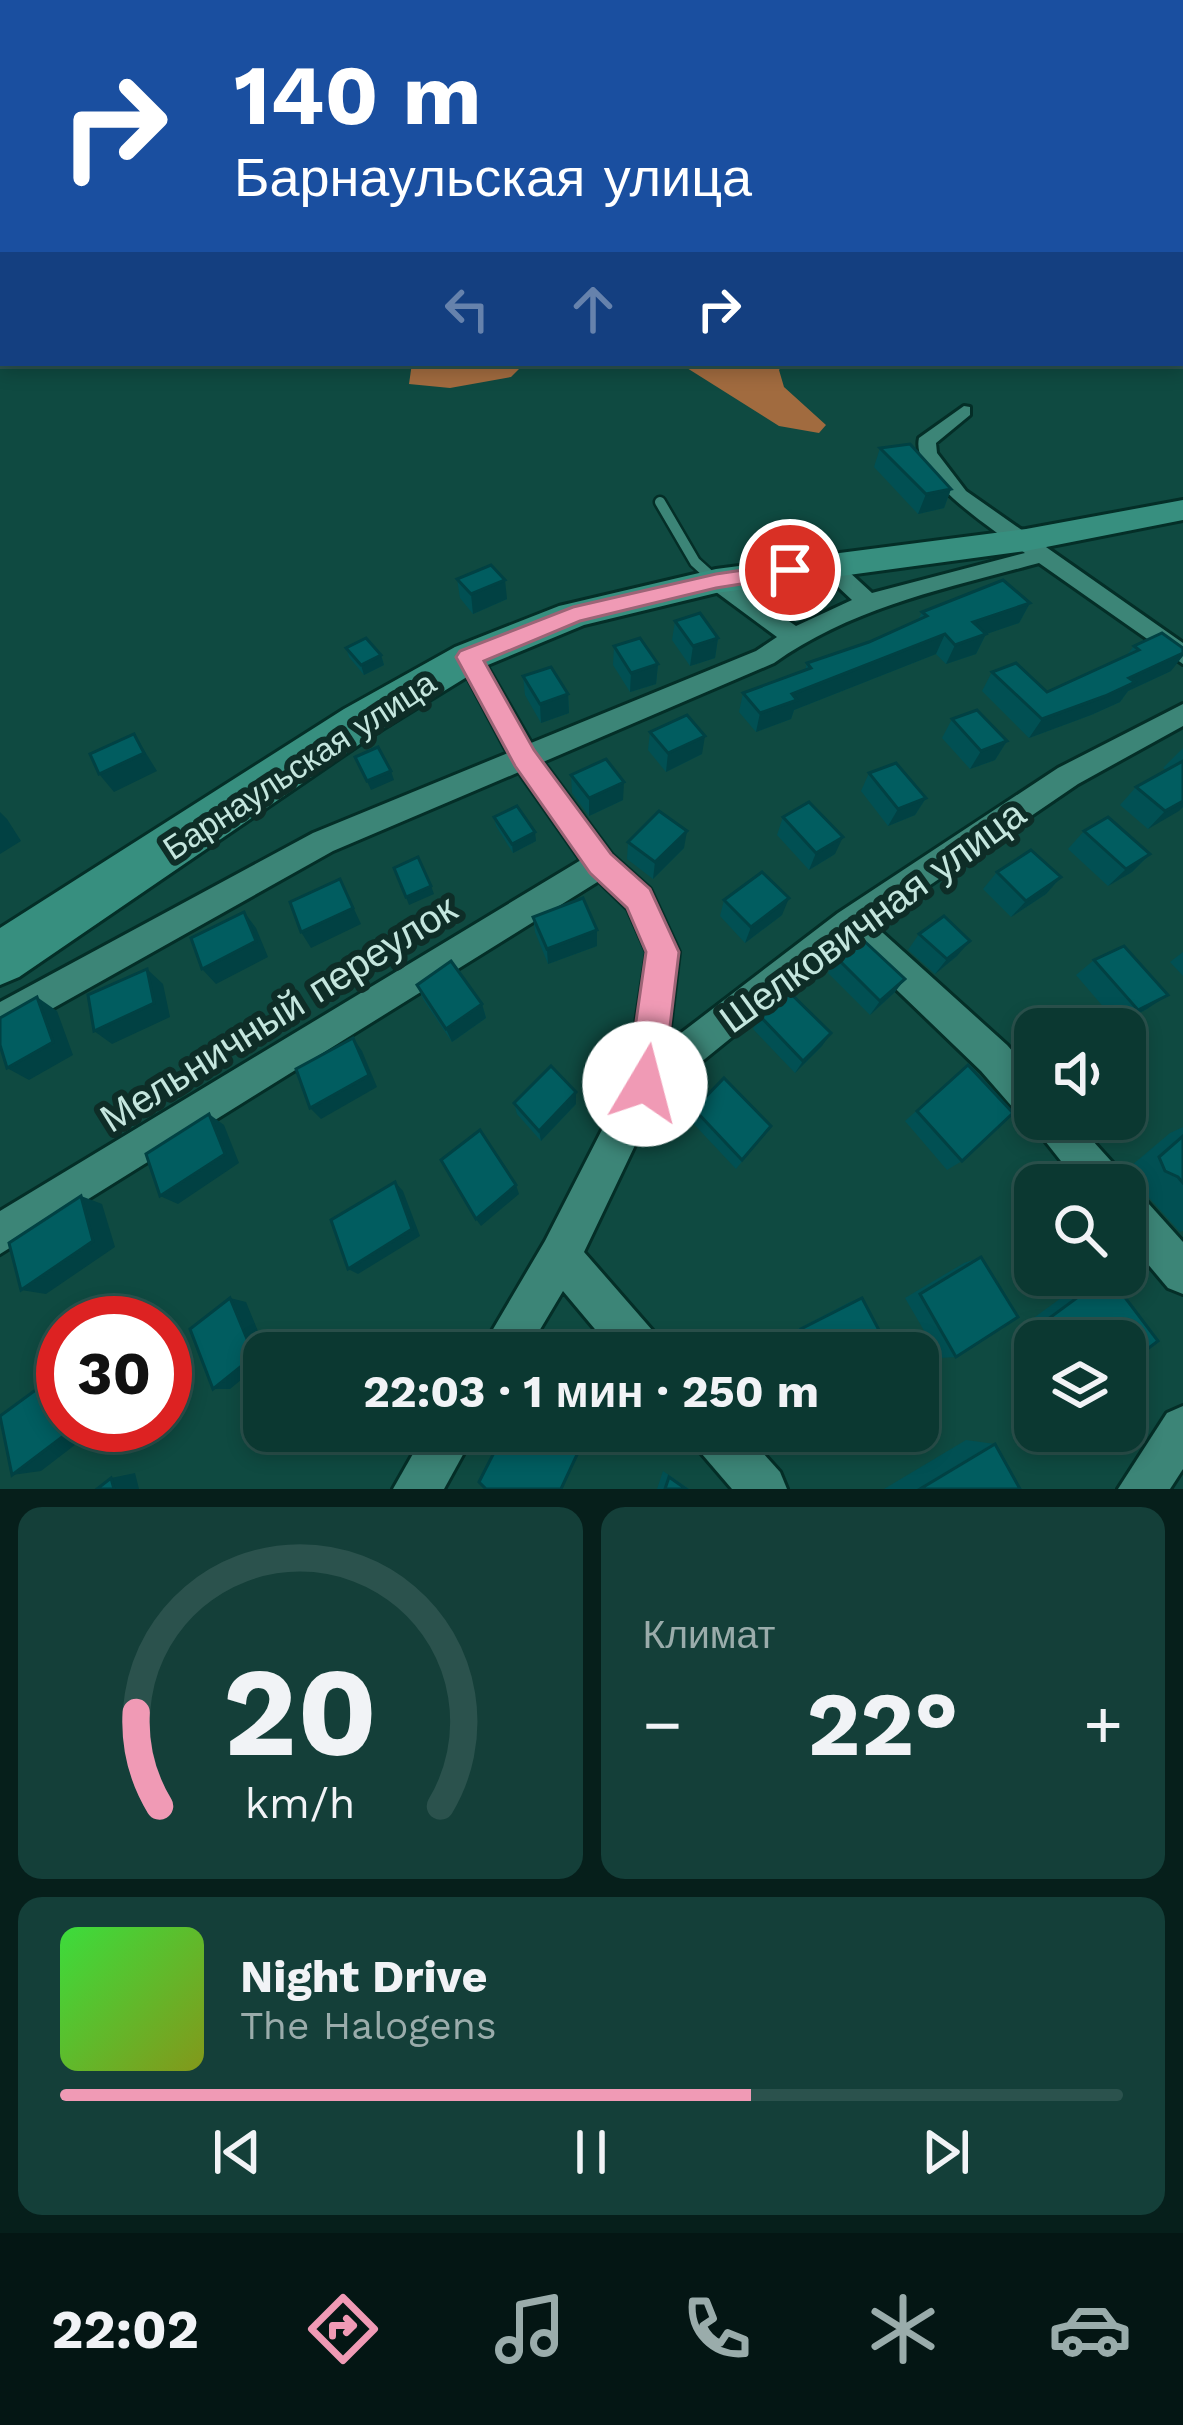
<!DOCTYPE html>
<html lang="ru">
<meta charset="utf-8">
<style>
body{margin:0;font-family:"Work Sans",sans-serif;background:#143f39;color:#f1f3f6;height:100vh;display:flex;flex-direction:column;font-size:45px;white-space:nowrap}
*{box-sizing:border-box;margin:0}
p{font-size:39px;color:#9aacab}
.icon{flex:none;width:66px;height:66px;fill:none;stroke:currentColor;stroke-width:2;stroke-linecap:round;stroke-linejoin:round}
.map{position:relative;height:1489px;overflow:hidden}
.details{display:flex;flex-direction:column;gap:18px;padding:18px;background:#061f1b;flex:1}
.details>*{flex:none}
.banner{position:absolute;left:0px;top:0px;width:1185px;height:366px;box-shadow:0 6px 18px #0003,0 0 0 3px #2b524d;background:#1a4fa0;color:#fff;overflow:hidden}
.controls{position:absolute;left:1014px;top:1008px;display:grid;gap:24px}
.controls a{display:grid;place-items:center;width:132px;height:132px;border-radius:24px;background:#0b3831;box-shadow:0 6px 18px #0003,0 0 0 3px #2b524d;font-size:60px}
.speed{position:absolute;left:36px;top:1296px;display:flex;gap:24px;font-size:60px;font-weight:700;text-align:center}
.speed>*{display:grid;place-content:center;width:156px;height:156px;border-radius:50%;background:#0b3831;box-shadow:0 6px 18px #0003,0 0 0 3px #2b524d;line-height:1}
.speed .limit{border:18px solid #d22;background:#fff;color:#111}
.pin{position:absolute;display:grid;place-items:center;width:102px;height:102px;color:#fff;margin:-51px;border:6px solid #fff;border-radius:50%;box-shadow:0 3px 12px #0007}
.me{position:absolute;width:132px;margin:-66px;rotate:8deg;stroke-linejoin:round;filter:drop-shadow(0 0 9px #0008)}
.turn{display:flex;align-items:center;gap:42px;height:252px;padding:0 36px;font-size:54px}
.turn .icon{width:156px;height:156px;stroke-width:2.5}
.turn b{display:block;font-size:84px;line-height:102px}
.lanes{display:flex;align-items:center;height:114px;padding:0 36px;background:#0003;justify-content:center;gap:60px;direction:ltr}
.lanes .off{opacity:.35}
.big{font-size:90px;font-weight:700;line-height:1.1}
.details .tile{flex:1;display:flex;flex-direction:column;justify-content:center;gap:18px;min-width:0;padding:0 42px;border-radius:24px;background:#143f39}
.details .dial{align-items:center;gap:0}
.dial svg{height:312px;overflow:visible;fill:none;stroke:#2b524d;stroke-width:7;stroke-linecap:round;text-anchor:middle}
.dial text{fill:#f1f3f6;stroke:none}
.song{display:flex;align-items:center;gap:36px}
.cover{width:144px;height:144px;border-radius:18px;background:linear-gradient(135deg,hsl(120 70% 55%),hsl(70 70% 35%))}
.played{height:12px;border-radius:6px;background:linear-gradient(90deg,#f09ab5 65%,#2b524d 65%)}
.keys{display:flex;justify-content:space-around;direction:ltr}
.heat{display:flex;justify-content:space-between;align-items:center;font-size:66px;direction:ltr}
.details .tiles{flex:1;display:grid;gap:18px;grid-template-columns:1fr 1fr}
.tile:last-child{grid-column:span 2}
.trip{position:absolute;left:243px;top:1332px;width:696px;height:120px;border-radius:24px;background:#0b3831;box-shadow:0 6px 18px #0003,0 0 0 3px #2b524d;font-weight:700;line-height:120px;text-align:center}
.tabs{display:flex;height:192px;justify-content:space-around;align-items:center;background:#041614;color:#9aacab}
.tabs .icon{width:84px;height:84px}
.tabs .on{color:#f09ab5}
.tabs b{font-size:54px;color:#f1f3f6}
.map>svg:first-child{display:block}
</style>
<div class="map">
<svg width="1183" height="1489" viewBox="0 0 1183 1489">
<rect width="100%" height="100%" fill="#0f4a41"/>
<g fill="#a16b3f">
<polygon points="412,363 519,363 520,368 511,377 450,388 409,384"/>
<polygon points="679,363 784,363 779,370 784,387 826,425 819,433 779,426"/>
</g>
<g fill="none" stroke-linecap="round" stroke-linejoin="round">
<g stroke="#042e27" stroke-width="15">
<polyline id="service" points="660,502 695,562 716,581"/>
</g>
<g stroke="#042e27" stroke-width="6">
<g id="minor">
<path d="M964 406 970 407V415L936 443 937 453 966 491 1183 643V664L1039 563C947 588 853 607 774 663L543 762 612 855 650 889 679 952 668 1043 838 913 1058 768 1183 704V726L1078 784 873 924 1007 1045 1035 1077V1119H1073L1120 1171 1126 1185 1125 1186 1080 1185 1030 1122 1022 1118 981 1071 848 943 658 1097 584 1252 659 1338 666 1353H615L563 1291 526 1353H479L545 1241 627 1081 647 952 628 909 599 881 0 1254V1211L581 860 519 772 333 851 0 1038V1002L313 833 508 753 457 657 460 651H478L531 743 756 651 777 637 708 586V576H724L796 626 852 600 820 570V560H836L872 593 1025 553C996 531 910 478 919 438Z"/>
<polygon points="1125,1187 1139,1193 1183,1242 1183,1294 1168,1288 1125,1237"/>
<polygon points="1183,1406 1183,1469 1170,1489 1118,1489 1167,1413"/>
<polygon points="426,1431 476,1431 444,1489 393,1489"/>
<polygon points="689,1431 743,1431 780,1472 787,1489 732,1489 696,1447"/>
</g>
</g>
<g stroke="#042e27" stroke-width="6">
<polygon id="primary" points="1183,500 1183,520 1026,551 716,593 584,625 483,667 376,733 19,977 0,985 0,928 344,709 455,647 559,606 716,569 1026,529"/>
</g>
<use href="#service" stroke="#3c8577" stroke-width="10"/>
<use href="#minor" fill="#3c8577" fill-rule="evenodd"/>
<use href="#primary" fill="#378f7f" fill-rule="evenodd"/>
</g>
<g fill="#015053">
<polygon points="880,448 951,489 944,508 918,514 874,467"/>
<polygon points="457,579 507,599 473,614 460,598"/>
<polygon points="1030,603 1019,623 986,634 976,654 946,664 936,654 794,710 791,719 756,732 739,712 743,693 805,670 807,663 869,642 918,620 922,612"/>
<polygon points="675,621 718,638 715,658 690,666 672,640"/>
<polygon points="614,646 658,664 656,684 630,692 613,665"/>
<polygon points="1134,646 1171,671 1128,691 1120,702 1091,715 1029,738 982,691 992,672 1047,692 1127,655"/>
<polygon points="346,648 381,655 384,665 364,675 349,657"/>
<polygon points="523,676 568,694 569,713 541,723 525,695"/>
<polygon points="952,719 1007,741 995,760 970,769 942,738"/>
<polygon points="650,732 702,754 666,772 648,750"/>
<polygon points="1183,748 1183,807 1148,829 1120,805 1136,787 1166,770 1163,768"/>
<polygon points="869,773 926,798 915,815 888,826 861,791"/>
<polygon points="571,775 623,800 589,816 572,793"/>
<polygon points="494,817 536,841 513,853 496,826"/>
<polygon points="783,817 835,854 809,870 777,835"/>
<polygon points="1084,831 1150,854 1132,872 1108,886 1068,849"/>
<polygon points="628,842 684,848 653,879 627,859"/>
<polygon points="997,872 1061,877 1046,894 1011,917 983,889"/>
<polygon points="724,900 782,915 745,943 720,916"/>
<polygon points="533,917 597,930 597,946 548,964 535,932"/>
<polygon points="919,934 957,956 935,974 908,950"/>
<polygon points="1183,952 1183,976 1170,962"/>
<polygon points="837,958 905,979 894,993 870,1015 828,973"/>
<polygon points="1094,960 1147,1009 1118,1024 1076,975"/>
<polygon points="417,985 482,1004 486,1018 452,1042 423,999"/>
<polygon points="759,1015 822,1046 795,1073 753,1029"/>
<polygon points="968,1065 962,1161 947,1170 905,1121"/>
<polygon points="576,1092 576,1104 541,1141 517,1114 514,1103"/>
<polygon points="694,1109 771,1126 736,1169 690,1120"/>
<polygon points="1183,1127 1183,1231 1180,1232 1142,1190 1130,1184 1125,1171 1170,1133"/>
<polygon points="981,1257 956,1357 940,1358 905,1298 964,1263"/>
<polygon points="1108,1275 1125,1341 1040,1341 1028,1322 1086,1280"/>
<polygon points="862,1298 891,1353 801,1353 792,1332 850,1302"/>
<polygon points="966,1440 995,1444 1020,1489 884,1489"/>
<polygon points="663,1471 689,1489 657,1489"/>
</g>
<g fill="#014143">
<polygon points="951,489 944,508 918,514 926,494"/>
<polygon points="505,580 507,599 473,614 471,594"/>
<polygon points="1030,603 1019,623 963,642 973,622"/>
<polygon points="945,634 936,654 794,710 791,719 756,732 760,713 792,694"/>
<polygon points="986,634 976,654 946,664 955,645"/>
<polygon points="718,638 715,658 690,666 693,646"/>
<polygon points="1183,653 1183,656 1171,671 1128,691 1120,702 1091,715 1029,738 1042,719"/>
<polygon points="381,655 384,665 364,675 361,665"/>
<polygon points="658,664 656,684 630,692 631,673"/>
<polygon points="568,694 569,713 541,723 540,704"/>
<polygon points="134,734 157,771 114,792 99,774"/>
<polygon points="705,736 702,754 666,772 668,753"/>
<polygon points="1007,741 995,760 970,769 981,751"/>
<polygon points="391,771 394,780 371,790 367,781"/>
<polygon points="624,782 623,800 589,816 589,798"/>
<polygon points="926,798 915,815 888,826 898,809"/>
<polygon points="1183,801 1183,807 1179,811 1148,829 1165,811"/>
<polygon points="0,812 7,819 21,841 0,854"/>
<polygon points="687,831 684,848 653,879 655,862"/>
<polygon points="535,832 536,841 513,853 512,844"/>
<polygon points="843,837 835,854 809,870 816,853"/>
<polygon points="1150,854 1132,872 1108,886 1126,869"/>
<polygon points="1061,877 1046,894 1011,917 1026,901"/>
<polygon points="340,879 361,924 311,948 301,932"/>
<polygon points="431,886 434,894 409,905 406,897"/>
<polygon points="789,898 782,915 745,943 751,927"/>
<polygon points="244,912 256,928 268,957 216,984 202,969"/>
<polygon points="597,930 597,946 548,964 547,949"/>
<polygon points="970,941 957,956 935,974 947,959"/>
<polygon points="147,969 163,984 170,1017 112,1044 94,1031"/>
<polygon points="905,979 894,993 870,1015 880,1001"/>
<polygon points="1168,995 1147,1009 1118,1024 1138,1010"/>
<polygon points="37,997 57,1011 73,1055 29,1080 7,1068"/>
<polygon points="482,1004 486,1018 452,1042 446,1029"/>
<polygon points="831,1033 822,1046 795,1073 803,1061"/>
<polygon points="353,1038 362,1051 377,1087 321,1119 310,1108"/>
<polygon points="576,1092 576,1104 541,1141 539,1131"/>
<polygon points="209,1114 224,1125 239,1163 178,1204 160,1196"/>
<polygon points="395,1182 403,1191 420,1236 358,1274 348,1269"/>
<polygon points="516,1185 519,1194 481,1226 476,1219"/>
<polygon points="81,1196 102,1204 115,1247 46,1294 21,1290"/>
<polygon points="230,1298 246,1302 267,1353 264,1353 264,1361 230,1389 213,1389"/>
<polygon points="78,1425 101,1425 41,1471 12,1475"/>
<polygon points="135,1473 139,1489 114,1489 111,1478"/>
</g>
<g fill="#015d60" stroke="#014143" stroke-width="3">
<polygon points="910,444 951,489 926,494 880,448"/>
<polygon points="491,565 505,580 471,594 457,579"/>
<polygon points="1003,580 1030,603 973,622 986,634 955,645 945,634 792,694 797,700 760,713 743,693 811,668 807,663 869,642 927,616 922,612"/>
<polygon points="700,613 718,638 693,646 675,621"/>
<polygon points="1162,633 1183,648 1183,653 1129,678 1135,682 1105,696 1042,719 992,672 1016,663 1047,692 1139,650 1134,646"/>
<polygon points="366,638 381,655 361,665 346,648"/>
<polygon points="640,638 658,664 631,673 614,646"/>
<polygon points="551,667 568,694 540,704 523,676"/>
<polygon points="977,710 1007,741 981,751 952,719"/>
<polygon points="687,715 705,736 668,753 650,732"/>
<polygon points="134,734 144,753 99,774 90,754"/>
<polygon points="378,747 391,771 367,781 355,757"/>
<polygon points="606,759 624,782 589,798 571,775"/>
<polygon points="1183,761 1183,801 1165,811 1136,787"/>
<polygon points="896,763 926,798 898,809 869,773"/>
<polygon points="809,802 843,837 816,853 783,817"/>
<polygon points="517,806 535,832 512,844 494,817"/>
<polygon points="659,811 687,831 655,862 628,842"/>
<polygon points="1108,817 1150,854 1126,869 1084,831"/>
<polygon points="1031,850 1061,877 1026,901 997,872"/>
<polygon points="418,857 431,886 406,897 394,868"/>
<polygon points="762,872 789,898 751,927 724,900"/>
<polygon points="340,879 353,908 301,932 290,902"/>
<polygon points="583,898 597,930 547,949 533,917"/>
<polygon points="244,912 256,941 202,969 191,938"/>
<polygon points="944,916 970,941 947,959 919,934"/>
<polygon points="861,938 905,979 880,1001 837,958"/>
<polygon points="1124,946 1168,995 1138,1010 1094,960"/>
<polygon points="451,961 482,1004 446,1029 417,985"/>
<polygon points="147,969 154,1003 94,1031 88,995"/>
<polygon points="787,990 831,1033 803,1061 759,1015"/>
<polygon points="37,997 53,1042 7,1068 0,1045 0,1018"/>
<polygon points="353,1038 369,1075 310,1108 296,1069"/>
<polygon points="968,1065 1013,1113 962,1161 917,1111"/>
<polygon points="551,1066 576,1092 539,1131 514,1103"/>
<polygon points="724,1078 771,1126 742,1160 694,1109"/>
<polygon points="209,1114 225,1154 160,1196 146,1154"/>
<polygon points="480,1130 516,1185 476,1219 441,1160"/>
<polygon points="1183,1136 1183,1183 1178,1177 1165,1171 1159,1157"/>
<polygon points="395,1182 412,1229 348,1269 331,1220"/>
<polygon points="81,1196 93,1241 21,1290 9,1243"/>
<polygon points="981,1257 1018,1317 956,1357 920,1294"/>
<polygon points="1108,1275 1158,1341 1125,1366 1125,1341 1063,1341 1048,1319"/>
<polygon points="230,1298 254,1356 213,1389 190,1329"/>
<polygon points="862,1298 891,1353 812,1353 801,1329"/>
<polygon points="63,1370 63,1425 78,1425 12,1475 0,1416"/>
<polygon points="505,1431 588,1431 561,1489 486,1489 479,1482"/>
<polygon points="995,1444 1020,1489 920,1489"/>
<polygon points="669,1477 686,1489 665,1489"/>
<polygon points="111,1478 114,1489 97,1489"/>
</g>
<linearGradient id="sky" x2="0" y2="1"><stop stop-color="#082924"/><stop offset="0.43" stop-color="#316065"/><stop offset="1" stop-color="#316065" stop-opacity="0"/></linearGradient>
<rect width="1183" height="366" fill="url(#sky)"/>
<polygon fill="#f09ab5" stroke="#9c6476" stroke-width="3" points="790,563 801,570 798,575 716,588 580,621 484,661 534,750 611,854 650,889 679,952 663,1084 658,1097 645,1102 632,1097 627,1084 646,952 627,908 590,873 515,766 456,657 460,651 573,607 716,574"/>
<g text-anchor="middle" stroke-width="12" stroke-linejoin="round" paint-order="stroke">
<g font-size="33" fill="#c4e6de" stroke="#0e2d27">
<text transform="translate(299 765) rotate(-33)" y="12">Барнаульская улица</text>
</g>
<g font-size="39" fill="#c4e6de" stroke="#0e2d27">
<text transform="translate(872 916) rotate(-36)" y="14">Шелковичная улица</text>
<text transform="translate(278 1013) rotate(-32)" y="14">Мельничный переулок</text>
</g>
</g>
</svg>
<div class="controls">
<a><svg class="icon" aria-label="sound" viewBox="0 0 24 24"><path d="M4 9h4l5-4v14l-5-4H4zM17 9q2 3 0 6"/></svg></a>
<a><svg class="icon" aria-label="search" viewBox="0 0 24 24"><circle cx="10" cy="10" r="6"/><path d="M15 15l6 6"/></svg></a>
<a><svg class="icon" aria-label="layers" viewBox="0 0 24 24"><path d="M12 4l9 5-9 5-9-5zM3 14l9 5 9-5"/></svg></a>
</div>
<div class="speed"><div class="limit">30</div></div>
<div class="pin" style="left:790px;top:570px;background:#d93025"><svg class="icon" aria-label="arrive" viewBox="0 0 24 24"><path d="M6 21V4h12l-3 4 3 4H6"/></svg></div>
<svg class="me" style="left:645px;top:1084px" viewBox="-20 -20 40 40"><circle r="19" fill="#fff"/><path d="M0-13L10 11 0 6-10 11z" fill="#f09ab5"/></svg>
<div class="trip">22:03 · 1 мин · 250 m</div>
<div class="banner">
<div class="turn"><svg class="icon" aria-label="right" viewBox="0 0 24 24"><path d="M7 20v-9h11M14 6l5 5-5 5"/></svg><div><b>140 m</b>Барнаульская улица</div></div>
<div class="lanes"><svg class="icon off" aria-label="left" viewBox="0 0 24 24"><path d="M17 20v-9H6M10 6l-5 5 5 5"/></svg><svg class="icon off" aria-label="ahead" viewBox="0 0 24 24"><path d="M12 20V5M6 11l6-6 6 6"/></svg><svg class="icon" aria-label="right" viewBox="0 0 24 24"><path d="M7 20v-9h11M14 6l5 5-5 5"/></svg></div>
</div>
</div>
<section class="details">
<div class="tiles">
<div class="tile dial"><svg viewBox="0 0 100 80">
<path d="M14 69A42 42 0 1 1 86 69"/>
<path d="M14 69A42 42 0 0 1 8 45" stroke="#f09ab5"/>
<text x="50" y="56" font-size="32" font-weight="700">20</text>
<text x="50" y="72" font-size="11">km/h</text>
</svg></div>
<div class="tile"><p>Климат</p>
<div class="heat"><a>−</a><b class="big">22°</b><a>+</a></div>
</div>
<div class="tile">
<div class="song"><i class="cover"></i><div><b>Night Drive</b><p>The Halogens</p></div></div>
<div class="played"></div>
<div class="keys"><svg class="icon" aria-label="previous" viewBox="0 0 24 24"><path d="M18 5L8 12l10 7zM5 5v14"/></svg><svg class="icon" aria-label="pause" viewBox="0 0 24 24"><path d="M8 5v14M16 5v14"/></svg><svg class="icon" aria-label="next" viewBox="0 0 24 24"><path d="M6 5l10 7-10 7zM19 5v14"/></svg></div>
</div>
</div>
</section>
<nav class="tabs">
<b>22:02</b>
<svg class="icon on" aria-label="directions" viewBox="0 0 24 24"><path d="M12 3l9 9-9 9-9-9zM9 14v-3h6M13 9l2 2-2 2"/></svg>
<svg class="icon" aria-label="music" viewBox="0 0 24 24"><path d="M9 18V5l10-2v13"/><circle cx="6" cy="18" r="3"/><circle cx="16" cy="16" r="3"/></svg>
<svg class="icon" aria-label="phone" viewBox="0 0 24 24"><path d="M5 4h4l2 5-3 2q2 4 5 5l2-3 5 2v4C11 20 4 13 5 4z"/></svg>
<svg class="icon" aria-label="climate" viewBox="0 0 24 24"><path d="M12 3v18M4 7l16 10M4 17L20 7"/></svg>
<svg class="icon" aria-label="car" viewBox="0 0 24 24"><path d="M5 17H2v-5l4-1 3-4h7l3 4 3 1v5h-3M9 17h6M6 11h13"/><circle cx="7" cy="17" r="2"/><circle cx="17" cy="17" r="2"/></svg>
</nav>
